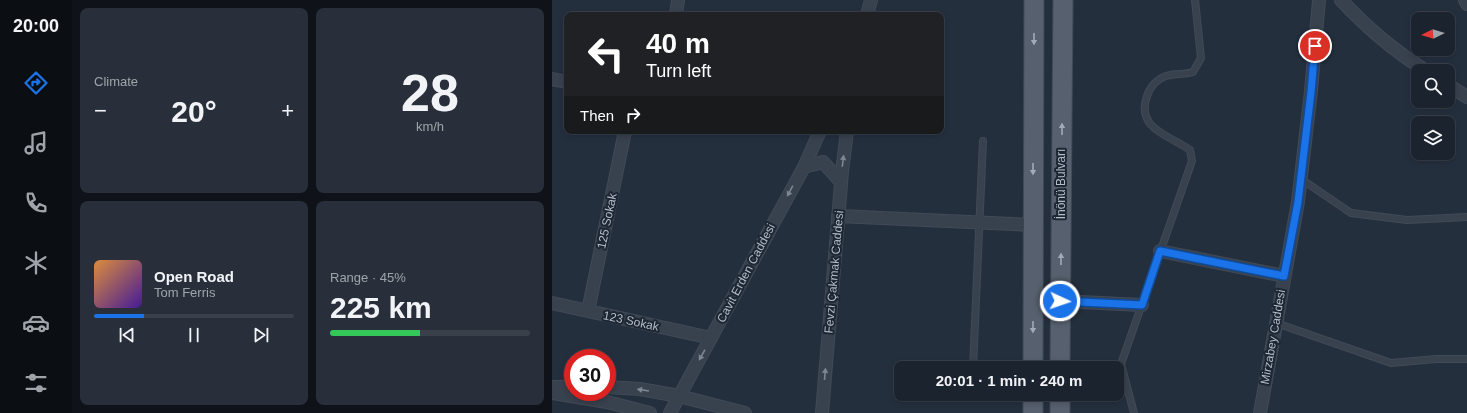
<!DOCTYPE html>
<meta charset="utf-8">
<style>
body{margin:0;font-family:Arial,sans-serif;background:#282f3a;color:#f1f3f6;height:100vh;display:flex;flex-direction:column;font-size:15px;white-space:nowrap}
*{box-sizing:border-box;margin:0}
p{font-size:13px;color:#a0a4aa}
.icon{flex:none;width:22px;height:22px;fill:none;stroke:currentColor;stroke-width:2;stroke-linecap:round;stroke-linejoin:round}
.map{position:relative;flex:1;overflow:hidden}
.drawer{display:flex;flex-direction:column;gap:8px;padding:8px;background:#0f1319;width:480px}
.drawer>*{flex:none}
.top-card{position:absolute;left:12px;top:12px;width:380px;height:122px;border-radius:8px;box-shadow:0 2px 6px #0003,0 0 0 1px #39404a;background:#202124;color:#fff;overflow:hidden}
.needle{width:26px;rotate:265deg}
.tools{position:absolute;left:859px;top:12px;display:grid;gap:8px}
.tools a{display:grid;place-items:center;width:44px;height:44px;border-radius:8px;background:#1b232e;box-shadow:0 2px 6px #0003,0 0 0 1px #39404a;font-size:20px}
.speed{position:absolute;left:12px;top:349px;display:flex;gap:8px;font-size:20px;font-weight:700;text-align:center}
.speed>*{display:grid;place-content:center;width:52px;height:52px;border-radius:50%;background:#1b232e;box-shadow:0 2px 6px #0003,0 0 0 1px #39404a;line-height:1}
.speed .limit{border:6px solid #d22;background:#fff;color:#111}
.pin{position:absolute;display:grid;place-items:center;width:34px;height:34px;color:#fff;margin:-17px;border:2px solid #fff;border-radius:50%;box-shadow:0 1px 4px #0007}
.me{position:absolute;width:44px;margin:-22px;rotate:93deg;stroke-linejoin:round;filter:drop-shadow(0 0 3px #0008)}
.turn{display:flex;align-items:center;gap:14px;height:84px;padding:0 16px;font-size:18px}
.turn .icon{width:52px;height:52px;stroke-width:2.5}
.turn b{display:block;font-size:28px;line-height:34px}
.then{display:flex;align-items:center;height:38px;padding:0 16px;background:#0003;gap:8px;font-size:15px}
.big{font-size:30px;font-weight:600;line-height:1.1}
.drawer .card{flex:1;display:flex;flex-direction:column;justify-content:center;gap:6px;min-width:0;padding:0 14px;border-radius:8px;background:#282f3a}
.drawer .dial{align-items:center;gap:0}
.dial b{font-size:52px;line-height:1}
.song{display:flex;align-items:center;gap:12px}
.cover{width:48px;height:48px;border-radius:6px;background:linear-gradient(135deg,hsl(30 70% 55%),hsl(260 70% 35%))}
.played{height:4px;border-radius:2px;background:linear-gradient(90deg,#1a73e8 25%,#39404a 25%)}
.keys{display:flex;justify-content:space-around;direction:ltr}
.heat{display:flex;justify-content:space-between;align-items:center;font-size:22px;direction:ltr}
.charge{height:6px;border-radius:3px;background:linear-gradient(90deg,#34c759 45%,#39404a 0)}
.drawer .tiles{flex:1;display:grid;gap:8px;grid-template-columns:repeat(2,1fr)}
.trip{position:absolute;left:342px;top:361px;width:230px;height:40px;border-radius:8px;background:#1b232e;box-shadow:0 2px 6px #0003,0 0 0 1px #39404a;font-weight:600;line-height:40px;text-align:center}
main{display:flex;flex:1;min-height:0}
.dock{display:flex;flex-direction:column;width:72px;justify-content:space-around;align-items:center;background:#0b0e12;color:#a0a4aa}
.dock .icon{width:28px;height:28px}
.dock .current{color:#1a73e8}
.dock b{font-size:18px;color:#f1f3f6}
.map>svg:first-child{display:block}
</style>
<main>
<nav class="dock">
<b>20:00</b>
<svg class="icon current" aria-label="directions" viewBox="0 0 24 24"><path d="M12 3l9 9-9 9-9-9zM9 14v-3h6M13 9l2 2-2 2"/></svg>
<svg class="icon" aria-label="music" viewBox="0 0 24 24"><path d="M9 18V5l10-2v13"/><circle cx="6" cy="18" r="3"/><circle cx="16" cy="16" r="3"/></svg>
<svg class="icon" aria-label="phone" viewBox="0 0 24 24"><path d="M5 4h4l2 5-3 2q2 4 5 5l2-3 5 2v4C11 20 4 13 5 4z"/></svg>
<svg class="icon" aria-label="climate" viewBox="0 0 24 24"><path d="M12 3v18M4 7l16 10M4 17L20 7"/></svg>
<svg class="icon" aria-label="car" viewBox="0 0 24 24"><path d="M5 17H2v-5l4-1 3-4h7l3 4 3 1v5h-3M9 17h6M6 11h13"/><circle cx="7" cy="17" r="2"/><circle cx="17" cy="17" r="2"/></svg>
<svg class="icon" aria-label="filters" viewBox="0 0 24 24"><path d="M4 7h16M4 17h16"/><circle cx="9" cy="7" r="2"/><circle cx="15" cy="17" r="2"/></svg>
</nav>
<section class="drawer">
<div class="tiles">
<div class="card"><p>Climate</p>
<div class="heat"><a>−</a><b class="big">20°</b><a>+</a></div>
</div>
<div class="card dial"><b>28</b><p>km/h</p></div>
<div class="card">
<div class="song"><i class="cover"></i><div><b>Open Road</b><p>Tom Ferris</p></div></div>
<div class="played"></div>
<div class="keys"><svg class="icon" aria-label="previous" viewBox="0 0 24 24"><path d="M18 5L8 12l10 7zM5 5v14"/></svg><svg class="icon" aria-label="pause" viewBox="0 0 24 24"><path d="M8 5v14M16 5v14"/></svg><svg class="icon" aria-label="next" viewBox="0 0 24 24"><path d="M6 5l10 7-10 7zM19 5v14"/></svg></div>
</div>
<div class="card"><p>Range · 45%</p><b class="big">225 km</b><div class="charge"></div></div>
</div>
</section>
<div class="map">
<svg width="915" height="413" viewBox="0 0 915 413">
<rect width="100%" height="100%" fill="#242f3e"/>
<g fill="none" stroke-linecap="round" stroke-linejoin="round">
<g stroke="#414a57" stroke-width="8">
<g id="lane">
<polyline points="749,179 799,213 855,220 915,217"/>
<polyline points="724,323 839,363 884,359 915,359"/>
<polyline points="421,368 431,141"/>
<path d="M582 413 569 364 640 161 638 150C619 136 583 129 595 96 598 87 605 79 614 76 623 73 632 75 641 72L649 58 643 0"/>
</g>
</g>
<g stroke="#414a57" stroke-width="14">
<g id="street">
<path d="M789 0C813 26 844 52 874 71"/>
<polyline points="913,0 915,4"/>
<polyline points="124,15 126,0"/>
<polyline points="315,15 319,0"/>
<polyline points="0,79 15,82"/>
<polyline points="896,85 915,97"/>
<polyline points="252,167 271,162 289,182"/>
<polyline points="286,216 481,225"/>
<polyline points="608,251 732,276"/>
<polyline points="508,301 590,305"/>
<polyline points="0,303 159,338"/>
<polyline points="36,311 73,131"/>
<polyline points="0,387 21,387"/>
<polyline points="55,387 88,389 127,396 193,413"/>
<polyline points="0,393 55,402 98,413"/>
<polyline points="118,413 252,167 268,131"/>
<polyline points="270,413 290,172 295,131"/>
<polyline points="708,413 746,202 759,91 767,0"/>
</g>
</g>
<g stroke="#414a57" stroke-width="21">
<g id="primary">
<polyline points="481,368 482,0"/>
<polyline points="508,368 511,0"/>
<polyline points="481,413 481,394"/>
<polyline points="508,413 508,394"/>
</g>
</g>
<use href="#lane" stroke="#38414e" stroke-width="6"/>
<use href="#street" stroke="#38414e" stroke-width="12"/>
<use href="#primary" stroke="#56606e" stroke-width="19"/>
</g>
<defs><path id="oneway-solid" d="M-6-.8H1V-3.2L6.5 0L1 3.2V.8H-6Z"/></defs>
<g fill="#a1aab7">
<use href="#oneway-solid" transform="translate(482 39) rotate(90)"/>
<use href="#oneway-solid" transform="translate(510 129) rotate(-90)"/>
<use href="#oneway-solid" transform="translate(481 169) rotate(90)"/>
<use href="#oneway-solid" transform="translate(509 259) rotate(-90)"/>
<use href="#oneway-solid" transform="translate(481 327) rotate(90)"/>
</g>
<g fill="#7c8592">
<use href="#oneway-solid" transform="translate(291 161) rotate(-83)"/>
<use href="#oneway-solid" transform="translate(238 191) rotate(118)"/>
<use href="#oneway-solid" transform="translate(150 355) rotate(119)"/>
<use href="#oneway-solid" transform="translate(273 374) rotate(-85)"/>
<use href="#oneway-solid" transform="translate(91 390) rotate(-171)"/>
</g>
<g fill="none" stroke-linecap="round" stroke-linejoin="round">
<g stroke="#114b97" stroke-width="10">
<polyline id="route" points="508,301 590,305 608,251 732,276 746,202 759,92 763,46"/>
</g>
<use href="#route" stroke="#1a73e8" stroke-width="7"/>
</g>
<g text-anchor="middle" stroke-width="4" stroke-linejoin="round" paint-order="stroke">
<g font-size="12" fill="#b4bcc9" stroke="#1d2633">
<text transform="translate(509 184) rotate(-90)" y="4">İnönü Bulvarı</text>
<text transform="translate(55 221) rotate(-78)" y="4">125 Sokak</text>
<text transform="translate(282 272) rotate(-85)" y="4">Fevzi Çakmak Caddesi</text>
<text transform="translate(194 273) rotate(-62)" y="4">Cavit Erden Caddesi</text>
<text transform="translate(79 321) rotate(12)" y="4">123 Sokak</text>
<text transform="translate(721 337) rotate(-80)" y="4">Mirzabey Caddesi</text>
</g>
</g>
</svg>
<div class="tools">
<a><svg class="needle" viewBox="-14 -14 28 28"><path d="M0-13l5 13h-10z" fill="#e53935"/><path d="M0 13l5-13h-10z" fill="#a0a4aa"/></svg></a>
<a><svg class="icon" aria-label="search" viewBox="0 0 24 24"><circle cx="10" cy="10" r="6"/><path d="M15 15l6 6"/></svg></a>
<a><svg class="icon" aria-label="layers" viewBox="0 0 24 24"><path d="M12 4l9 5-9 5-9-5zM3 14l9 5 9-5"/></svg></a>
</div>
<div class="speed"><div class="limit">30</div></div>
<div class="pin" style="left:763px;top:46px;background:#d93025"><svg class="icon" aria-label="arrive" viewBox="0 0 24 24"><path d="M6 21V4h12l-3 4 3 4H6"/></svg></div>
<svg class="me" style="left:508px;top:301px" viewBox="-20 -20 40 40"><circle r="17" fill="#1a73e8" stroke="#fff" stroke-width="3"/><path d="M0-11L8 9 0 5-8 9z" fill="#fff"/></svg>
<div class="trip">20:01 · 1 min · 240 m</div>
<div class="top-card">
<div class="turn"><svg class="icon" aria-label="left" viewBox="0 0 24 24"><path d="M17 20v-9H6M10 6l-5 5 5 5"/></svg><div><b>40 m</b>Turn left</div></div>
<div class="then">Then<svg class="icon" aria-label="right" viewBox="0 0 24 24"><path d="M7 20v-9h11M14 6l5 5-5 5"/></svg></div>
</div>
</div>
</main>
